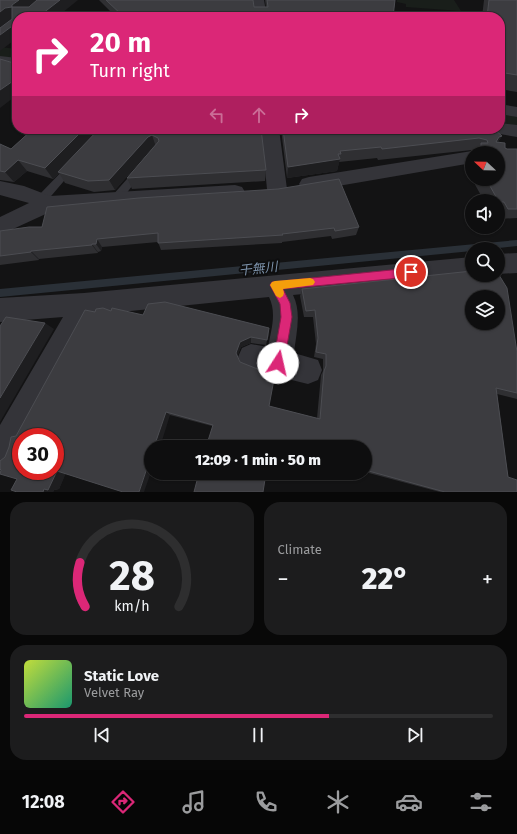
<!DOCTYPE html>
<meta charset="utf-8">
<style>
body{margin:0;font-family:"Fira Sans","Noto Sans JP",sans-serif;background:#1c1c1d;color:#f1f3f6;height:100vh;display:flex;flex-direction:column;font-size:15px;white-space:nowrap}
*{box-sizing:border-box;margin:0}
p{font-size:13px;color:#9b9c9e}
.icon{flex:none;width:22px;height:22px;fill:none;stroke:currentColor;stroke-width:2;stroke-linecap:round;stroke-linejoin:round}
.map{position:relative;height:492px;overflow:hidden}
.details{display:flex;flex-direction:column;gap:10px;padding:10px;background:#080808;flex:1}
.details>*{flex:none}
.top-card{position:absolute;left:12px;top:12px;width:493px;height:122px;border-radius:16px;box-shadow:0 1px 3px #0004,0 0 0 1px #2e2e2f;background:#db2777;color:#fff;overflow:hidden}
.needle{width:26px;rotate:292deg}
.fabs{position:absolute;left:465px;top:146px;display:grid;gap:8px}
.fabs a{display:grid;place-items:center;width:40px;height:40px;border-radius:50%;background:#0e0e0f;box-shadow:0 1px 3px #0004,0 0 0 1px #2e2e2f;font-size:20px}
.speed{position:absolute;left:12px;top:428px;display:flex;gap:8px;font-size:20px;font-weight:700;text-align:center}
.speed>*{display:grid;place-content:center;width:52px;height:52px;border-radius:50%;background:#0e0e0f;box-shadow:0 1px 3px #0004,0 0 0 1px #2e2e2f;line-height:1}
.speed .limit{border:6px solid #d22;background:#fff;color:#111}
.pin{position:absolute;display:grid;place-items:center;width:34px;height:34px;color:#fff;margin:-17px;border:2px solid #fff;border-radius:50%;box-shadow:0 1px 4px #0007}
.me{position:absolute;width:44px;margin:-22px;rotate:10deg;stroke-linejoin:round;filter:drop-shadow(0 0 3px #0008)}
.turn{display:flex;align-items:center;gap:14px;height:84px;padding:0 12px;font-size:18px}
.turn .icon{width:52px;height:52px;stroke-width:2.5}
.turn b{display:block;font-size:28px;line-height:34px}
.lanes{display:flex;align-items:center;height:38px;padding:0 12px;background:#0003;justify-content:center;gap:20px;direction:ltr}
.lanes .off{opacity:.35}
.big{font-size:30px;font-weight:800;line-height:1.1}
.details .widget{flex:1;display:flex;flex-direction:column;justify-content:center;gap:6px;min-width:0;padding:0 14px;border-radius:16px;background:#1c1c1d}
.details .dial{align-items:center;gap:0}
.dial svg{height:104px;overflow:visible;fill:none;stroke:#2e2e2f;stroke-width:7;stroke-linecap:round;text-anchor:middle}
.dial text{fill:#f1f3f6;stroke:none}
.song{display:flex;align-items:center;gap:12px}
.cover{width:48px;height:48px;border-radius:6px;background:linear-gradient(135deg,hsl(70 70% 55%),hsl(160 70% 35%))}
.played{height:4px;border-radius:2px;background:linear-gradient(90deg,#db2777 65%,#2e2e2f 65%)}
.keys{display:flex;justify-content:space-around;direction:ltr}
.heat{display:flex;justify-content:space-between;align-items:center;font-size:22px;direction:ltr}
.details .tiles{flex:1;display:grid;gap:10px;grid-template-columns:1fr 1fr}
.widget:last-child{grid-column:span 2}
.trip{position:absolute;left:144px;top:440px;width:228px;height:40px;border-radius:20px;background:#0e0e0f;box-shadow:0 1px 3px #0004,0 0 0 1px #2e2e2f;font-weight:800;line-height:40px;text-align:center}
.tab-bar{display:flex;height:64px;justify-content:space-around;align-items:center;background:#060606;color:#9b9c9e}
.tab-bar .icon{width:28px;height:28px}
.tab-bar .on{color:#db2777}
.tab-bar b{font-size:18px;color:#f1f3f6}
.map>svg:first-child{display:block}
</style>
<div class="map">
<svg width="517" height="492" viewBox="0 0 517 492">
<rect width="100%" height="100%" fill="#131314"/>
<g fill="#191e1a">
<polygon points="397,0 454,0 461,11 406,7 406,4 397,2"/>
<polygon points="0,47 17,49 17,60 0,58"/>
<polygon points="500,113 517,117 517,128 500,126"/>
</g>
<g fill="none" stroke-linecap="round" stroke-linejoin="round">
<polygon fill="#2a3037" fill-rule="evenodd" points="517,240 517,246 490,249 472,249 472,251 0,297 0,289"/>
<g fill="#343439" fill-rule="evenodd">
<polygon points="72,163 77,166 75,168 46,202 38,202 37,199 38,196 69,164"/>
<polygon points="138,169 143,172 141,174 120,202 112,202 111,199 112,196 135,170"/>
</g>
<g fill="#343439" fill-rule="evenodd">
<polygon points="252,0 264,0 267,17 255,17"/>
<polygon points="0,56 17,58 17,66 0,64"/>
<polygon points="500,104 517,107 517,117 500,114"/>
<polygon points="500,123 517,125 517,137 494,133 491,129 500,129"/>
<polygon points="261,129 279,129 287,189 284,194 277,196 270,194 267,189"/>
<polygon points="472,151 479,153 472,153 472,163 309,191 302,189 299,184 302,179 309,177"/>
<polygon points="0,181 24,186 50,196 235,185 242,187 245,192 242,197 235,199 50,212 0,235 0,217 29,203 0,195"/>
<polygon points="517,253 517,273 498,274 498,254"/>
<path d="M472 257V275H477L472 277 293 295C302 313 296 334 294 353L318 360 322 370 318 380 308 384 251 370 242 366 238 357 242 348 251 344 268 347C271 331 277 313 269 297L91 315 26 437H21C21 453 14 463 0 469V425L63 317 0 322V298L84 293Z"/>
</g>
</g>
<g fill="#2f2f32">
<polygon points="99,0 253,0 254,7 266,7 265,0 395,0 393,17 116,17"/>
<polygon points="484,0 517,0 517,92 500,89 500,17 482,17"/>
<polygon points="33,129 261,129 266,170 265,181 132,189 127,178 153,148 152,148 115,190 94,192 65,183 59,173 53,179 27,171 14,182 0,180 0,144 11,149"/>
<polygon points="281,129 494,129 502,136 498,142 507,149 517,149 517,218 498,219 498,201 484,201 472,179 498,179 498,153 475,153 476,151 472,150 378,160 377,158 339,162 337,171 287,178"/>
<polygon points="472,156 472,179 465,166"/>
<polygon points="359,227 356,235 332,239 331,236 282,242 282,243 161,250 158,242 102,247 101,251 98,252 98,253 39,259 39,260 0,265 0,231"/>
<polygon points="302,289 517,352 517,399 497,394 508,477 517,492 440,492 365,472 365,447 212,426 170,415 65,474 59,489 54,490 53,492 17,492 17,479 1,470 5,457 16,436 95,312 111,311 269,334 266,345 251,343 241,347 237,356 240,362 260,371 269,406 317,418 321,375 323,371 323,359 314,357 316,344 313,317 304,317 300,296"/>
</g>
<g fill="#1e1e20">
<polygon points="19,0 38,0 17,18 11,19 0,28 0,12 5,8 12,5"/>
<polygon points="60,0 78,0 57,17 38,17"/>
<polygon points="15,24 17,28 17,38 0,51 0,35"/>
<polygon points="17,75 17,95 0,108 0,90"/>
<polygon points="84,129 102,129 99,131 53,179 45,168"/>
<polygon points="152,135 156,147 152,148 115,190 109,180 148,137"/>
<polygon points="502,136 494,147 491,148 499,137"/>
<polygon points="340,159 337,171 287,178 288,167"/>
<polygon points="18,160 27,171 14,182 5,172"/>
<polygon points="97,239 102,247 101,251 96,244"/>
<polygon points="92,244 98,252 98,253 92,245"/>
<polygon points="31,251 39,259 39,260 31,252"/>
<polygon points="45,323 54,329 0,422 0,398"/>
<polygon points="269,328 269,334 266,345 267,340"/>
<polygon points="251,337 251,343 241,347 237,358 236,353 240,342"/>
<polygon points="166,412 170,415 160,447 154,447"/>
<polygon points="151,456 151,472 144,492 139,492"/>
<polygon points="57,471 67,471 59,489 54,490 53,492 43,492 44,489"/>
</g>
<g fill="#3c3c40" stroke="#4c4d52" fill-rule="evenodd">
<polygon points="0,0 19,0 12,5 12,7 5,8 0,12"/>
<polygon points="37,0 60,0 38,17 17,17 17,24 15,24 0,35 0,28 12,19 12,7 29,7"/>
<polygon points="106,0 253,0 254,7 268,7 267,0 395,0 393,17 124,17"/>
<polygon points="489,0 517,0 517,75 505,73 503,61 500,60 500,17 487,17"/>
<polygon points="0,59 17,64 17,75 15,76 16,79 0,90"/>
<polygon points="33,129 84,129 45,168 18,160 5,172 0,171 0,144 11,149"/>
<polygon points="99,129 261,129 266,170 127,178 159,141 158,138 152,135 148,137 109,180 88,181 58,172"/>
<polygon points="283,129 494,129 502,136 499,137 496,142 505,143 505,148 507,149 517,149 517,209 508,209 504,202 499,202 486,179 498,179 498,153 480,153 481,153 481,143 488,143 487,140 479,138 382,149 381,147 340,151 341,154 338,154 340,159 288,167"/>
<polygon points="339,179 359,227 335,231 334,228 282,234 283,235 158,243 158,233 97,239 96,244 92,244 92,245 31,251 31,252 0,256 0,231 29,227 42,227 47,207 139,198 278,189"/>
<path d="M472 271V275H488V276L499 275 507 288 517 352V393L496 388 508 477 517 480V492H445L365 470V447H206L213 425 166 412 154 447H151V456L139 492H123L57 471 48 490 44 489 43 492H17L11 490 17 479 0 474 1 470 0 469V461L5 457 9 447 11 437 16 436 85 310 95 312 96 309 103 308 111 311 112 308 143 315 148 304 165 302 269 328 267 340 251 337 240 342 236 353 240 362 260 370V371L275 374 269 406 320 419 324 371 326 366V354L316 352 318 338 315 310 306 311 302 289ZM472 297H498V323H472ZM21 437H55V471H21Z"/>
<polygon points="6,317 45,323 0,398 0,326"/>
<polygon points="199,473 266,473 263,492 194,492"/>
</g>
<polygon fill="#db2777" stroke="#8e194d" points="411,268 415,270 416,272 415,275 411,277 283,289 290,303 292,317 284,363 282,367 278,369 275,367 273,363 281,317 280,304 270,285 272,282"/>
<polygon fill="#f59e0b" points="310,278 313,279 315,282 313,285 283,289 284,293 283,296 280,298 276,296 270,285 272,282 275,281"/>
<g text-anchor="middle" stroke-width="4" stroke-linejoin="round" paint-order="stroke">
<g font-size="13" font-style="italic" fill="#7e94ad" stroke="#0e0e0f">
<text transform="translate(258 268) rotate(-6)" y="5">干無川</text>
</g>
</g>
</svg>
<div class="fabs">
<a><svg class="needle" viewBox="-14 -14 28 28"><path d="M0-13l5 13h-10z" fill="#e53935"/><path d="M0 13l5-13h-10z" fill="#9b9c9e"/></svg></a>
<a><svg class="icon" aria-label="sound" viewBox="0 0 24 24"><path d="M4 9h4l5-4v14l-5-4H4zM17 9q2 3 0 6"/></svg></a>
<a><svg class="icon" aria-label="search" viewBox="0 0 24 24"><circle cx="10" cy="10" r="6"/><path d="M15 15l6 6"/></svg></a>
<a><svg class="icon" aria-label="layers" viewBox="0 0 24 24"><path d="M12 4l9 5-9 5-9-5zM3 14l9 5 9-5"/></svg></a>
</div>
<div class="speed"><div class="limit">30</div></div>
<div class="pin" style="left:411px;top:272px;background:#d93025"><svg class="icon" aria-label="arrive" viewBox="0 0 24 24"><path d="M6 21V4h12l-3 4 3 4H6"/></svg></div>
<svg class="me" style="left:278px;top:363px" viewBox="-20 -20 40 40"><circle r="19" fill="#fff"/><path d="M0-13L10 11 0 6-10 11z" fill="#db2777"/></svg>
<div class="trip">12:09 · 1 min · 50 m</div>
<div class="top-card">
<div class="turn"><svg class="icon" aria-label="right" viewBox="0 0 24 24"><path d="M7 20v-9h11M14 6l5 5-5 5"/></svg><div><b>20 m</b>Turn right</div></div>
<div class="lanes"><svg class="icon off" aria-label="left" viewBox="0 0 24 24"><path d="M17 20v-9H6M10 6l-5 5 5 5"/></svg><svg class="icon off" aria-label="ahead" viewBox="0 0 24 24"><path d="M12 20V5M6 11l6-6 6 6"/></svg><svg class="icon" aria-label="right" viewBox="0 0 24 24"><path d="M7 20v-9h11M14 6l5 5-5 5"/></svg></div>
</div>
</div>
<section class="details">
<div class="tiles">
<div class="widget dial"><svg viewBox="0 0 100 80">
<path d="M14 69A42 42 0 1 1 86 69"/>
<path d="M14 69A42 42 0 0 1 10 35" stroke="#db2777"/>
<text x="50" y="56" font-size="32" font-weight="700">28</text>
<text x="50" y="72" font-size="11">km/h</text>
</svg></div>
<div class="widget"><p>Climate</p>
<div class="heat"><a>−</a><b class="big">22°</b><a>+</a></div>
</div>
<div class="widget">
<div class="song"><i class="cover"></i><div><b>Static Love</b><p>Velvet Ray</p></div></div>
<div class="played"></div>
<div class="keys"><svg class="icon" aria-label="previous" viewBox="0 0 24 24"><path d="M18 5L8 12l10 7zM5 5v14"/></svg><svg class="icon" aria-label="pause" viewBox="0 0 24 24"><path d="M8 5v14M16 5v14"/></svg><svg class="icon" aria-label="next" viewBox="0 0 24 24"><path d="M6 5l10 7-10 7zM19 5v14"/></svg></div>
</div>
</div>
</section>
<nav class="tab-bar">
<b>12:08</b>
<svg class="icon on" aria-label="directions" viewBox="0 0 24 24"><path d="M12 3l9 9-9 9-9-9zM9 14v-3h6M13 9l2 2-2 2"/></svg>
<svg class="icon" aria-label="music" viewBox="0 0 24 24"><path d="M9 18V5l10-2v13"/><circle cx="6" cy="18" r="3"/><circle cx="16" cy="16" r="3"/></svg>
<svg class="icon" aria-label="phone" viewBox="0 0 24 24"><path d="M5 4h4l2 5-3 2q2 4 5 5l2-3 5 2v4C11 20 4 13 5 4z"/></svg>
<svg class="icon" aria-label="climate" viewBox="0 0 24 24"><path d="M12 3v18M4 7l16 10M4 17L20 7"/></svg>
<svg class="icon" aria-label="car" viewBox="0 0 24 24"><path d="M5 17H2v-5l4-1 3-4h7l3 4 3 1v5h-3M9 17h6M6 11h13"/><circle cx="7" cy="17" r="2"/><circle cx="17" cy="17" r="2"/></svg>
<svg class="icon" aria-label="filters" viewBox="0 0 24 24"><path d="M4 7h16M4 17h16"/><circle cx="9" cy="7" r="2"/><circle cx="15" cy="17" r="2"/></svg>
</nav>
